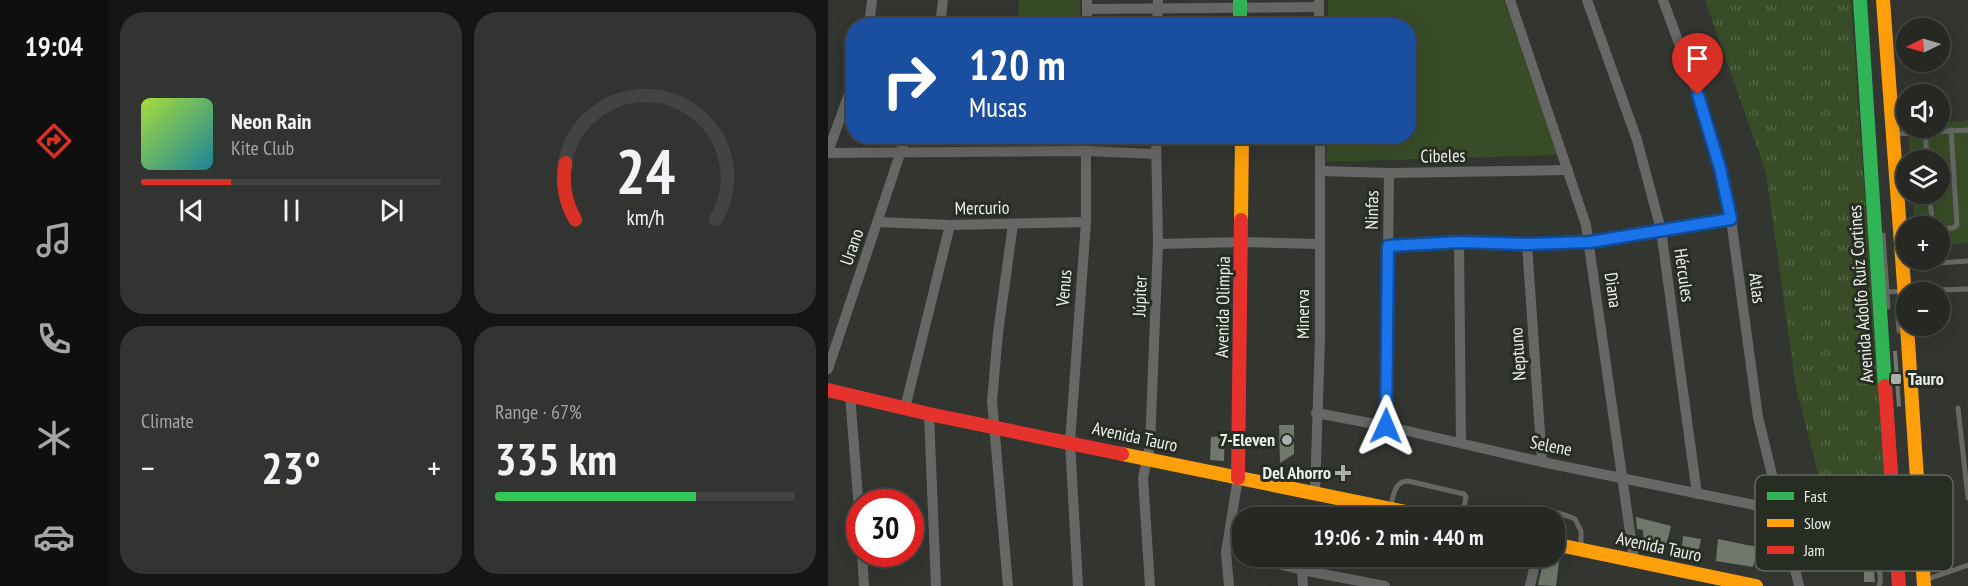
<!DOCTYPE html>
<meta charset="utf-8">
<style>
body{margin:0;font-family:"PT Sans Narrow",sans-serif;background:#323431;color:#f1f3f6;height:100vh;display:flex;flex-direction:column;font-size:22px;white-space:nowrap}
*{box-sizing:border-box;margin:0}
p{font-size:20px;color:#a4a6a6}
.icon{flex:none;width:33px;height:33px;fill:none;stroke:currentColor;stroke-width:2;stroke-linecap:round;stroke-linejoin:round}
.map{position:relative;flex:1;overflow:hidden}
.details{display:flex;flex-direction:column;gap:12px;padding:12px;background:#151614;width:720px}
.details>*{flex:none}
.top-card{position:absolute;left:18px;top:18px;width:570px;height:126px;border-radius:24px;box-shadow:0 6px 24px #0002,0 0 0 2px #424441;background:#1a4fa0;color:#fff;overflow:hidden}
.needle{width:39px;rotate:265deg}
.buttons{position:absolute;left:1068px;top:18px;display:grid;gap:12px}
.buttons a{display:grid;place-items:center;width:54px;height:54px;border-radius:50%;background:#262824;box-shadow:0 6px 24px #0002,0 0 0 2px #424441;font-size:30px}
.speed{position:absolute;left:18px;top:489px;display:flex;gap:12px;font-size:30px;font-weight:700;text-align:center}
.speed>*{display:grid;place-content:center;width:78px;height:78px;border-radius:50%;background:#262824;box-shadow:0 6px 24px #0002,0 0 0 2px #424441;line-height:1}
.speed .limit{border:9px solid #d22;background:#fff;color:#111}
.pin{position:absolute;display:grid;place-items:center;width:51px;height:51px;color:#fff;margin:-62px -26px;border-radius:50% 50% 50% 0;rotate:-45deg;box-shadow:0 0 6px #0007}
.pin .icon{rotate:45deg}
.me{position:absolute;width:66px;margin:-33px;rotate:1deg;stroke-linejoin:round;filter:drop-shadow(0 0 4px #0008)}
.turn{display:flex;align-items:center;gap:21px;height:126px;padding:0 24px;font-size:27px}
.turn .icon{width:78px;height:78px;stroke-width:2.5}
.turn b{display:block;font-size:42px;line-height:51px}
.big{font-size:45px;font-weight:700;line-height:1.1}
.details .widget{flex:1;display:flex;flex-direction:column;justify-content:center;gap:9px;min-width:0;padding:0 21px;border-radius:24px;background:#323431}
.details .dial{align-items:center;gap:0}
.dial svg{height:156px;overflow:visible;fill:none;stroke:#424441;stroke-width:7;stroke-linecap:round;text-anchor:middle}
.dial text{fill:#f1f3f6;stroke:none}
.song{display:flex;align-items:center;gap:18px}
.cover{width:72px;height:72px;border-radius:9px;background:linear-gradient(135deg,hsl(80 70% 55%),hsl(190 70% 35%))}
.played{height:6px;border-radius:3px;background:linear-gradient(90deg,#d93025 30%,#424441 30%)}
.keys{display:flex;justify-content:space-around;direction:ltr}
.heat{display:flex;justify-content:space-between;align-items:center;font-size:33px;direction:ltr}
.charge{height:9px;border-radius:4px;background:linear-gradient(90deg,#34c759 67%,#424441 0)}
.details .tiles{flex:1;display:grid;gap:12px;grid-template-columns:repeat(2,1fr)}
.trip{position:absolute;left:404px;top:507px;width:333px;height:60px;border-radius:24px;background:#262824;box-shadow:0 6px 24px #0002,0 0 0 2px #424441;font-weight:700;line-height:60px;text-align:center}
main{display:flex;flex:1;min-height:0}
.dock{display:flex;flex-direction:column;width:108px;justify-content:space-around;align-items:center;background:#0f100e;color:#a4a6a6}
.dock .icon{width:42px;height:42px}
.dock .active{color:#d93025}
.dock b{font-size:27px;color:#f1f3f6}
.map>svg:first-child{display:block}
</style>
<main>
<nav class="dock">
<b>19:04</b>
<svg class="icon active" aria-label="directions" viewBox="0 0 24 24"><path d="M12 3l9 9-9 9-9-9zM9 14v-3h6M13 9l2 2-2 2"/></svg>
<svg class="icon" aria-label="music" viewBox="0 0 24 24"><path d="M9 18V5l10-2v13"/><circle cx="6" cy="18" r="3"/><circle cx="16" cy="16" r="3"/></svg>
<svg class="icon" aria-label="phone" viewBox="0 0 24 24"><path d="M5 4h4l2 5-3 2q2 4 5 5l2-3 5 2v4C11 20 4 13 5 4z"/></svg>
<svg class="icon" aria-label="climate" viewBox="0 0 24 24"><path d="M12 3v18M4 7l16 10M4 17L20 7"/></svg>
<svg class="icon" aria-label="car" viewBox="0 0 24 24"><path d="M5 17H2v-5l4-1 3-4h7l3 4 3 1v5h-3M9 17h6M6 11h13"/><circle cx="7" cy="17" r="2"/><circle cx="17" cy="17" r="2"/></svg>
</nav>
<section class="details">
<div class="tiles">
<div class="widget">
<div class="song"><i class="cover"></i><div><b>Neon Rain</b><p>Kite Club</p></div></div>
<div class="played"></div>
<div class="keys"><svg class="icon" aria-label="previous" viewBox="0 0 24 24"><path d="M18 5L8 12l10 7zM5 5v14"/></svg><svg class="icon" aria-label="pause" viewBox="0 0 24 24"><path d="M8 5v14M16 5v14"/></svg><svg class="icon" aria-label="next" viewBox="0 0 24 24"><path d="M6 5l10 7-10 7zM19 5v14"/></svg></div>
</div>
<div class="widget dial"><svg viewBox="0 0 100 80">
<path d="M14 69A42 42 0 1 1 86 69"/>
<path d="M14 69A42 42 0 0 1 9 40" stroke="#d93025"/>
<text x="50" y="56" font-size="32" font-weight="700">24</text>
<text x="50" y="72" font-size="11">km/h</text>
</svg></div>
<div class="widget"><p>Climate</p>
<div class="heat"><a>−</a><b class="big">23°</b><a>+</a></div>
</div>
<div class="widget"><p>Range · 67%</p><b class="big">335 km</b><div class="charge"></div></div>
</div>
</section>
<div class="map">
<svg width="1140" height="586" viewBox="0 0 1140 586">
<defs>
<pattern id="grass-tufts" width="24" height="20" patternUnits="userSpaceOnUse" patternTransform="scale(1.5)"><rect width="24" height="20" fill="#374c27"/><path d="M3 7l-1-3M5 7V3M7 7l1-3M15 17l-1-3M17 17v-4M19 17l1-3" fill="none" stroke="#546646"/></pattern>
</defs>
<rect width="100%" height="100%" fill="#323530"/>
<polygon fill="url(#grass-tufts)" points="877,0 1023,0 1057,480 993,485 968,388 938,173"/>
<g fill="#374c27">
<polygon points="191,0 252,0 252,25 190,25"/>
<polygon points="500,0 676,0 729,155 498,162 499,137 580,136 580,26 500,25"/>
<polygon points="1140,120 1140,243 1112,245 1112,226 1087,226 1084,194 1112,194 1112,160 1082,160 1080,128 1112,128 1112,123"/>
<polygon points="91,136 252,136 252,144 88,144"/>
</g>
<g fill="#70786b">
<polygon points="1065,351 1069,351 1073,406 1069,407"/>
<polygon points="451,425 466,425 466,454 452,463"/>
<polygon points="397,436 396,461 382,460 383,437"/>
<polygon points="808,517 843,526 837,550 816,545 815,530 809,529"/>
<polygon points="855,536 873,539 868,562 853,559"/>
<polygon points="890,539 929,547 925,567 888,561"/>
<polygon points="716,558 731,562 728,586 710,585"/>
<polygon points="1036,572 1046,572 1047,582 1036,582"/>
</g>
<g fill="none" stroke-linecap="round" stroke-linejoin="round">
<g stroke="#676866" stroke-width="5">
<polyline points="1097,131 1099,160"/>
<polyline points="1068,134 1140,130"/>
<polyline points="1101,194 1105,226"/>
<polyline points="1112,229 1125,228 1129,225 1123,130"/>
<polyline points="1055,235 1060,307"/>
<polyline points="1094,264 1140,261"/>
<polyline points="1057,292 1140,289"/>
<polyline points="1069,307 1071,331"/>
<polyline points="1130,408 1140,498"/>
<path d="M562 507C566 496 566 481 580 481L636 494 638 497 634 518"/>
<path d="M687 518 691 511C703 505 734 513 747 519L753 531V547"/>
<polyline points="1100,579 1140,565"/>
<path d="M1051 586C1058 567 1035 555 1051 534L1065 531"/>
</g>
<g stroke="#676866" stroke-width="10">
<polyline points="682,0 758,225 806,560"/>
<polyline points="759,0 809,140 833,230 869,494"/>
<polyline points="835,0 870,95 893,168 903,219 930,417 971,586"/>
<polyline points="259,9 491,7"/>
<polyline points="41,26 44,0"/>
<polyline points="112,26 115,0"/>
<polyline points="259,26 259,0"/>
<polyline points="329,26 330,0"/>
<polyline points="491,26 491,2"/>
<polyline points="0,152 26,80"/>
<polyline points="0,153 258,151 328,154"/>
<polyline points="492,171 561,173 740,170"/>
<polyline points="50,222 122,225 258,222"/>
<polyline points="631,242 633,443"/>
<polyline points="330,244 414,242 491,244"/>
<polyline points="699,244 714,462"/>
<polyline points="559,246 631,242 699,244 762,242 903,219"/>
<polyline points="0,369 78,136"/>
<polyline points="22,395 32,523"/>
<polyline points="77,408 122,225"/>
<polyline points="488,413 558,426 714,462 951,510"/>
<polyline points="101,414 108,586"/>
<polyline points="558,426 561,173"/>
<polyline points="487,492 492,339 492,136"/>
<polyline points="34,554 36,586"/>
<polyline points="419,556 474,570 557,586"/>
<polyline points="474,570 475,586"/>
<polyline points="180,586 164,401 170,333 185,224"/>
<polyline points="250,586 242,442 258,222 258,136"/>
<polyline points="322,586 315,478 322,445 330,244 328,136"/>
<polyline points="401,586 398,552 410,478"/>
<polyline points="702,586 709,556"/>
</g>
<g stroke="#30b455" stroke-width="14">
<polyline points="412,0 412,26"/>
<polyline points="1032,0 1057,386"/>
</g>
<g stroke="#ff9f0a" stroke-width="14">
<polyline points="1055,0 1078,312"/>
<polyline points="413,220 414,136"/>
<polyline points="1079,326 1096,586"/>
<polyline points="294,454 607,518"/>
<polyline points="726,544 928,586"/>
</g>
<g stroke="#e5322d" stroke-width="14">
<polyline points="1057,386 1071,586"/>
<polyline points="0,390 101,414 294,454"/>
<polyline points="410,478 413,220"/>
</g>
</g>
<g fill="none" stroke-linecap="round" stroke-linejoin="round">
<g stroke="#114b97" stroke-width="15">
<polyline id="route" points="558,426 560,246 631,242 699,244 762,242 903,219 892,168 870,95"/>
</g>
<use href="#route" stroke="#1a73e8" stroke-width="10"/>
</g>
<g fill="#abafa9" stroke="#282d24" stroke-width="2">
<rect x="1062" y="373" width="12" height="12" rx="3"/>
<circle cx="459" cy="440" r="6"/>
<path d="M512 464h6v6h6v6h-6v6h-6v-6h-6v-6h6z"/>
</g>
<g text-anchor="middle" stroke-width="6" stroke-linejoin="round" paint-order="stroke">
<g font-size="18" fill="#ecf0ea" stroke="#282d24">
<text transform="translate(615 156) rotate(-1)" y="6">Cibeles</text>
<text transform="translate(154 208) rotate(-1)" y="6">Mercurio</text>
<text transform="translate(544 210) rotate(-89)" y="6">Ninfas</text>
<text transform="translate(24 247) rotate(-71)" y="6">Urano</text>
<text transform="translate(856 275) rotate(82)" y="6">Hércules</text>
<text transform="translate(236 288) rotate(-85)" y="6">Venus</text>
<text transform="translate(929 288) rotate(82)" y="6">Atlas</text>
<text transform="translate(785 290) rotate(82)" y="6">Diana</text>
<text transform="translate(1033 294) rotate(-94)" y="6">Avenida Adolfo Ruíz Cortines</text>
<text transform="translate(312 296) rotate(-88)" y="6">Júpiter</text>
<text transform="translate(395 307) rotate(-89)" y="6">Avenida Olimpia</text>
<text transform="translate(475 314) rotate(-90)" y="6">Minerva</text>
<text transform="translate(690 354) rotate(-94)" y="6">Neptuno</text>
<text transform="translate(307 437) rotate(12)" y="6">Avenida Tauro</text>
<text transform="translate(723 446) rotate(11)" y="6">Selene</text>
<text transform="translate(831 547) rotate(12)" y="6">Avenida Tauro</text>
</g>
<g font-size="18" font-weight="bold" fill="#ecf0ea" stroke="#282d24" text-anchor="end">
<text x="1080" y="385" text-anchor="start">Tauro</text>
<text x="447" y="446">7-Eleven</text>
<text x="503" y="479">Del Ahorro</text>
</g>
</g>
<rect x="927" y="475" width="198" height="96" rx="9" fill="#282d24" stroke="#63685f" stroke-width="1.5"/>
<rect x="939" y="492" width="27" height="8" fill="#30b455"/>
<rect x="939" y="519" width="27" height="8" fill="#ff9f0a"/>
<rect x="939" y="546" width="27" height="8" fill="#e5322d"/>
<g font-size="16" fill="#ecf0ea">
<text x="976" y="502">Fast</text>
<text x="976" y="529">Slow</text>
<text x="976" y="556">Jam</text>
</g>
</svg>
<div class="buttons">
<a><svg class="needle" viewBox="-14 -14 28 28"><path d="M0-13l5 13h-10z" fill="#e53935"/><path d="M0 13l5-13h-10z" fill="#a4a6a6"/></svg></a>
<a><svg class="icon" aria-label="sound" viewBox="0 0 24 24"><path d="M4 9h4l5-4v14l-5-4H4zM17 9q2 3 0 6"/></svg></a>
<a><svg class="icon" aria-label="layers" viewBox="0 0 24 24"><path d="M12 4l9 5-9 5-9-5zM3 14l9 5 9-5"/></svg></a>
<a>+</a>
<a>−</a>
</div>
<div class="speed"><div class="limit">30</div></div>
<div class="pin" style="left:870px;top:95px;background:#d93025"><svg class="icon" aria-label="arrive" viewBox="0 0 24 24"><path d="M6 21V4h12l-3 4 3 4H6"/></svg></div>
<svg class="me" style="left:558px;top:426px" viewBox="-20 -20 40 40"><path d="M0-17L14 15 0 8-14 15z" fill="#1a73e8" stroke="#fff" stroke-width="4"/></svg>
<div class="trip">19:06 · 2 min · 440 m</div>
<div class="top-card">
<div class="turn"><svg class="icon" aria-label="right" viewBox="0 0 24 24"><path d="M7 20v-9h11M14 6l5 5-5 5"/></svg><div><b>120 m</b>Musas</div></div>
</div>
</div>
</main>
